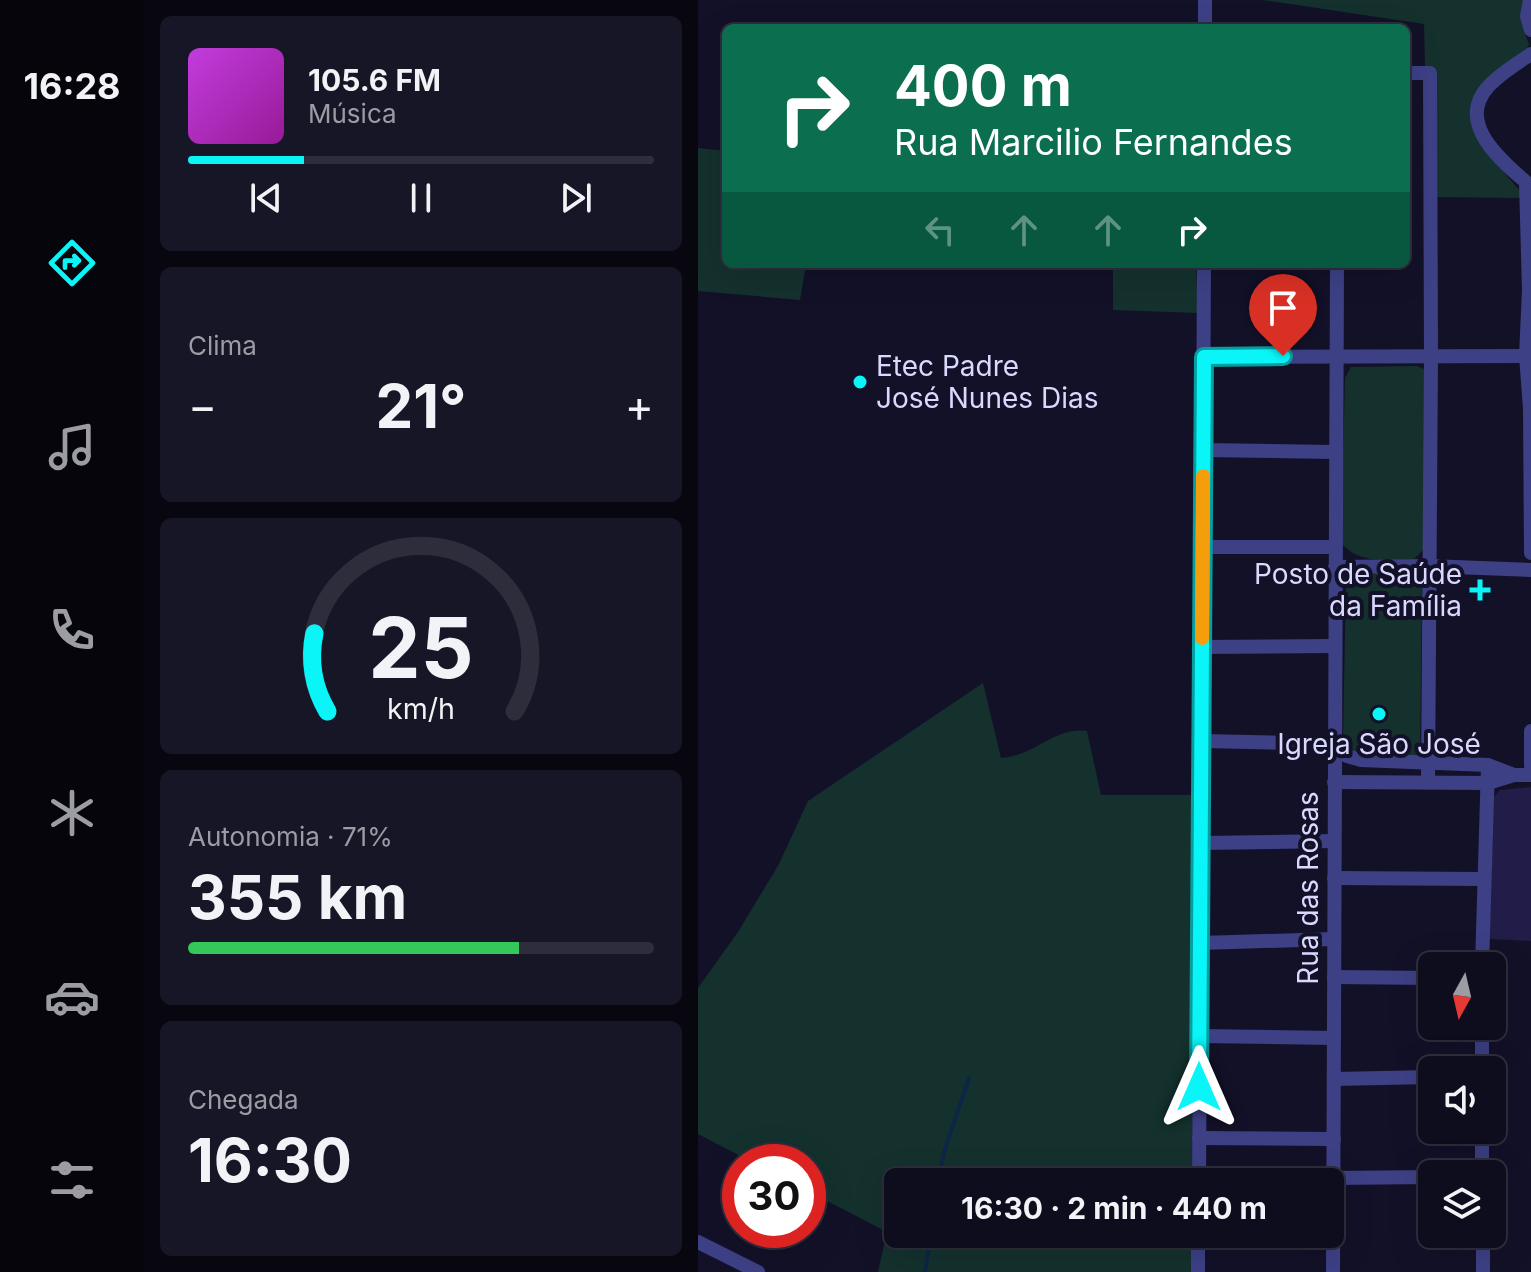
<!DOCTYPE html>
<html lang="pt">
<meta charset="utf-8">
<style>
body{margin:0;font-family:Inter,sans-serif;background:#171627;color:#f1f3f6;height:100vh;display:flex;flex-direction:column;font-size:30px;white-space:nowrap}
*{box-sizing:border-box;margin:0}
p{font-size:26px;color:#9b9ca4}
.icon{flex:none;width:44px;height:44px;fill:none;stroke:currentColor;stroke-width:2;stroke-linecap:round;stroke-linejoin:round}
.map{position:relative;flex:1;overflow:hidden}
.sheet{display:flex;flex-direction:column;gap:16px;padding:16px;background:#080710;width:554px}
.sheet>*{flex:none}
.banner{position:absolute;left:24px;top:24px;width:688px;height:244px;border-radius:12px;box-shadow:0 8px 32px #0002,0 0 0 2px #2e2d3c;background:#0b6e4f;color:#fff;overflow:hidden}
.needle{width:52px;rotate:188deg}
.fabs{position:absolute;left:720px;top:952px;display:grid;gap:16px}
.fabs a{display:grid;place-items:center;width:88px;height:88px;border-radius:12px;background:#0e0d1e;box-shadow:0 8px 32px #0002,0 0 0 2px #2e2d3c;font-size:40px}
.speed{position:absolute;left:24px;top:1144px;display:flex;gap:16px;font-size:40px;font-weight:700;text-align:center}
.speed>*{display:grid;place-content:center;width:104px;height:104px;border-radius:50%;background:#0e0d1e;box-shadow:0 8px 32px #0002,0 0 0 2px #2e2d3c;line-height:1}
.speed .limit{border:12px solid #d22;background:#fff;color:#111}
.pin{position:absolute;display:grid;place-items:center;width:68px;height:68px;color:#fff;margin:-82px -34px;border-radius:50% 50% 50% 0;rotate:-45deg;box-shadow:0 0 8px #0007}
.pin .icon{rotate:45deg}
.me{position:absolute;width:88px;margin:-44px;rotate:0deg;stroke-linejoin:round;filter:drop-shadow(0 0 6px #0008)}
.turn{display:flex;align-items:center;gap:28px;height:168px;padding:0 40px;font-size:36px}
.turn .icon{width:104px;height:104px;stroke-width:2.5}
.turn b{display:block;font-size:56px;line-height:68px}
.lanes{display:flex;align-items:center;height:76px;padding:0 40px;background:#0003;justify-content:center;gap:40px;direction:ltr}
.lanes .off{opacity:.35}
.big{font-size:60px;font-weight:700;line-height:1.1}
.sheet .tile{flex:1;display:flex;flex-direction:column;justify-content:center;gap:12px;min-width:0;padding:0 28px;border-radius:12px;background:#171627}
.sheet .dial{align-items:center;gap:0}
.dial svg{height:208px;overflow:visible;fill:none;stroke:#2e2d3c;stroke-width:7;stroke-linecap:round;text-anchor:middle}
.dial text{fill:#f1f3f6;stroke:none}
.song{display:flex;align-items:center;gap:24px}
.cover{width:96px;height:96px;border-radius:12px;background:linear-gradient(135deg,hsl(290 70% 55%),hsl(300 70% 35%))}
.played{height:8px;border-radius:4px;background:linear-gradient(90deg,#0af5f8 25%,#2e2d3c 25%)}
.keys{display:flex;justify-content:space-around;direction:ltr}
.heat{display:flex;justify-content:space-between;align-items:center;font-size:44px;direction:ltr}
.charge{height:12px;border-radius:6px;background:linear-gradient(90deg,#34c759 71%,#2e2d3c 0)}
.trip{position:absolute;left:186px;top:1168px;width:460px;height:80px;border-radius:12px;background:#0e0d1e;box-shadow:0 8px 32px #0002,0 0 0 2px #2e2d3c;font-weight:700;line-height:80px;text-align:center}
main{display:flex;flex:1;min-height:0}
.menu{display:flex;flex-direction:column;width:144px;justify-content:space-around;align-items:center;background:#06050c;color:#9b9ca4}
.menu .icon{width:56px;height:56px}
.menu .current{color:#0af5f8}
.menu b{font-size:36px;color:#f1f3f6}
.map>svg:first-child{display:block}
</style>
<main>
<nav class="menu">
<b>16:28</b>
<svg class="icon current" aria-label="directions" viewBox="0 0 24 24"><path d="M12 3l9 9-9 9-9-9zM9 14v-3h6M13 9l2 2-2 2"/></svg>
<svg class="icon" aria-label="music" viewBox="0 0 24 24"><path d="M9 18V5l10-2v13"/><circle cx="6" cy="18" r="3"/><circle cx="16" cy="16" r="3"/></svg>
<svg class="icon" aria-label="phone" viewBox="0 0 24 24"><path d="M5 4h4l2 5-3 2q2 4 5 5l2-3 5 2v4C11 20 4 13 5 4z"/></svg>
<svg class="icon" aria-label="climate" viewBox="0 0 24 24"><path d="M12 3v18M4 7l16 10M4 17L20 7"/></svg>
<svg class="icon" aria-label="car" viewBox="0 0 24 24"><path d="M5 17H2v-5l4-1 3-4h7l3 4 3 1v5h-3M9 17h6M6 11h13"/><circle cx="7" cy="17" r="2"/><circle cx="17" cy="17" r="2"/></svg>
<svg class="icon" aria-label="filters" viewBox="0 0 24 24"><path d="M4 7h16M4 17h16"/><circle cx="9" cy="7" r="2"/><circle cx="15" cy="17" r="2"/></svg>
</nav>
<section class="sheet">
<div class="tile">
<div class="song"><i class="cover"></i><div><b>105.6 FM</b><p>Música</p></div></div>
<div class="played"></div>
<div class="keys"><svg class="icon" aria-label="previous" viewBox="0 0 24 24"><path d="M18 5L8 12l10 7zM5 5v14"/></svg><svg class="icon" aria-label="pause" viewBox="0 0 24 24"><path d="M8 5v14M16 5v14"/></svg><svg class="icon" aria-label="next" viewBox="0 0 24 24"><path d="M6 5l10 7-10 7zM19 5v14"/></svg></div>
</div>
<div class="tile"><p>Clima</p>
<div class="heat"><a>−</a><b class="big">21°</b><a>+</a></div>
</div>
<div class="tile dial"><svg viewBox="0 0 100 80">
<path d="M14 69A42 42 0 1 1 86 69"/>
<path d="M14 69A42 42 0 0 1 9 39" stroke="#0af5f8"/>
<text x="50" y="56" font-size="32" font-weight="700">25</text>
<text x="50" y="72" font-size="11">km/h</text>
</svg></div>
<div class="tile"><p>Autonomia · 71%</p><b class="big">355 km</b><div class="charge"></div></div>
<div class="tile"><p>Chegada</p><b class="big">16:30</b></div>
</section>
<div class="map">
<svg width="833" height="1272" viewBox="0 0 833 1272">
<rect width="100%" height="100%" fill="#131128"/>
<g fill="#14312e">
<polygon points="565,0 827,0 826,31 831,44 829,49 775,106 800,165 822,191 822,198 739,197 727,66 726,24"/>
<polygon points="0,148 28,151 28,264 108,264 102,300 0,291"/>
<polygon points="415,264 498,264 500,313 415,310"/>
<path d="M719 366 726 369V549L716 559C690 559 662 565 643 543L647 378 653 367Z"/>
<polygon points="660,573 714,573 724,584 722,757 716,765 652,751 645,739 648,582"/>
<path d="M285 683 303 758C337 756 357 726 389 731L403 795H495L494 1182H200V1234H493V1272H180L189 1232 110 1191V1162H54L0 1134V988L40 932 81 864 110 801Z"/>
</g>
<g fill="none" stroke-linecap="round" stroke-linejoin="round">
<g stroke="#0c2645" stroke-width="4">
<polyline points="240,1182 246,1152 271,1078"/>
<polyline points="227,1272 233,1234"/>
</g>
</g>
<polygon fill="#221d48" points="833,787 833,941 791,939 796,797 802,790"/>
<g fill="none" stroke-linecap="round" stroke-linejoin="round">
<g stroke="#3d4085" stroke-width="14">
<polyline points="507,0 507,28"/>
<polyline points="832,0 829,16 833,30"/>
<path d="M833 54C821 62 808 70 797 80 754 117 797 156 828 182L831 290 828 356 832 408 833 553"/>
<polyline points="708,73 732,73 733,357 730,782"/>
<polyline points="506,357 828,356"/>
<polyline points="505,450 637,452"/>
<polyline points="505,547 637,547"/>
<polyline points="637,567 731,566 833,570"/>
<polyline points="504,647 636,646"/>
<polyline points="833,731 833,766"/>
<polyline points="504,741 636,744 649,756 663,760 790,765 816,775"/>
<polyline points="636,782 790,783 816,775 833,775"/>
<polyline points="503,843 636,841"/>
<polyline points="636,878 785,879"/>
<polyline points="502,943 635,939"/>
<polyline points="784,966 790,765"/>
<polyline points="636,977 734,978"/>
<polyline points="502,1036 636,1038"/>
<polyline points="784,1070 784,1026"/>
<polyline points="636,1079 734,1077"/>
<polyline points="784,1130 784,1174"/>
<polyline points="501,1138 636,1139"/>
<polyline points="635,1178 734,1177"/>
<polyline points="501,1182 506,264"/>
<polyline points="785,1234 785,1272"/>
<polyline points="500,1236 635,1239"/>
<polyline points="0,1242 60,1272"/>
<polyline points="500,1272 500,1234"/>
<polyline points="635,1272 639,264"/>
</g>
</g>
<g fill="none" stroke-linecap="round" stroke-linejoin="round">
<g stroke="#069fa1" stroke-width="20">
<polyline id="route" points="501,1087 506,357 585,356"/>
</g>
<use href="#route" stroke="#0af5f8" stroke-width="14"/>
<polyline stroke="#f59e0b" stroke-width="14" points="504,638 505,476"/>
</g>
<g fill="#0af5f8" stroke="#131128" stroke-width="3">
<circle cx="162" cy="382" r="8"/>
<path d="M778 578h8v8h8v8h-8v8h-8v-8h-8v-8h8z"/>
<circle cx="681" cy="714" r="8"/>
</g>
<g text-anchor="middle" stroke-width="8" stroke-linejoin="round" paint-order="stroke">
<g font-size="28" fill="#d9d8fe" stroke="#131128" text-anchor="start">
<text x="178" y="376">Etec Padre<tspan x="178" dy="32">José Nunes Dias</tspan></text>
<text x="764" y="584" text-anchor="end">Posto de Saúde<tspan x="764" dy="32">da Família</tspan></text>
<text x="681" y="754" text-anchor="middle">Igreja São José</text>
</g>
<g font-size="28" fill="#d9d8fe" stroke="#131128">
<text transform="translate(610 888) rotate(-90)" y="10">Rua das Rosas</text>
</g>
</g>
</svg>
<div class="fabs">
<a><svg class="needle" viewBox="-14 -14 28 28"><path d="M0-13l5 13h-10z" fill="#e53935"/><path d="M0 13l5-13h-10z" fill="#9b9ca4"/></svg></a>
<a><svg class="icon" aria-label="sound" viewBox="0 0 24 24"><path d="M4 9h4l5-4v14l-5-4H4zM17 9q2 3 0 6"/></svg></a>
<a><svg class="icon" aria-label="layers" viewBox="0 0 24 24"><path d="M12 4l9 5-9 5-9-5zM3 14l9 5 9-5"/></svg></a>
</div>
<div class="speed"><div class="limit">30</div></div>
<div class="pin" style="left:585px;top:356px;background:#d93025"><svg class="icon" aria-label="arrive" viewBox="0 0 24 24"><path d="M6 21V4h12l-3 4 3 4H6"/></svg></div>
<svg class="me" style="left:501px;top:1087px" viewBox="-20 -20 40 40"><path d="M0-17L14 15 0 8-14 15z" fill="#0af5f8" stroke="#fff" stroke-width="4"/></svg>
<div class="trip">16:30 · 2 min · 440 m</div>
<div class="banner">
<div class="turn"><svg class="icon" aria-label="right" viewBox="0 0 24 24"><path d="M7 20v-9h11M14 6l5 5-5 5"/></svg><div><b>400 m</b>Rua Marcilio Fernandes</div></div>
<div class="lanes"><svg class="icon off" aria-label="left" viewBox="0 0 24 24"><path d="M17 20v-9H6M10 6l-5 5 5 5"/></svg><svg class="icon off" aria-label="ahead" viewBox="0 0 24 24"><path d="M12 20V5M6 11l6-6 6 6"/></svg><svg class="icon off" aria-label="ahead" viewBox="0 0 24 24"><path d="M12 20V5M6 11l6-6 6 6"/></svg><svg class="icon" aria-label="right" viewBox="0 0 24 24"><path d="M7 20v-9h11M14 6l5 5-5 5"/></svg></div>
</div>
</div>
</main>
